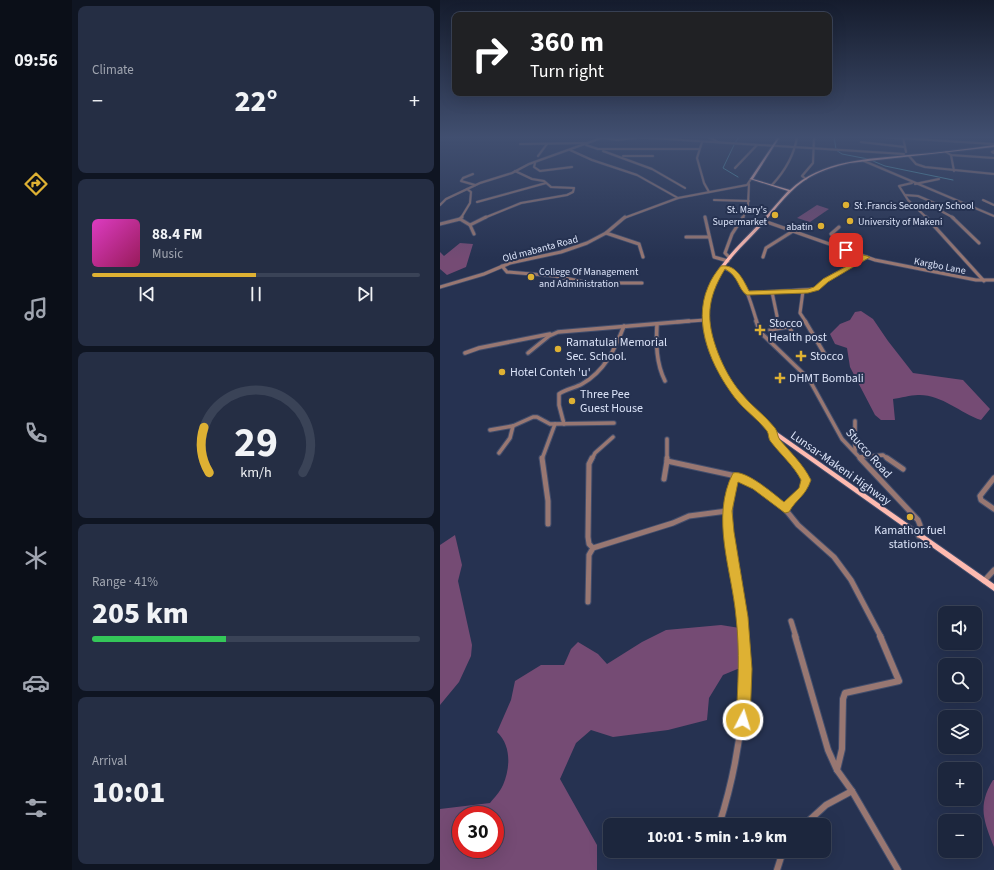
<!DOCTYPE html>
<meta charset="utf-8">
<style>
body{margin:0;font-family:"Source Sans 3",sans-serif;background:#252e44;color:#f1f3f6;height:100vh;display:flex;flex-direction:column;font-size:15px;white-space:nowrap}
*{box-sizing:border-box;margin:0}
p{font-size:13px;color:#a0a5b0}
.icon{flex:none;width:22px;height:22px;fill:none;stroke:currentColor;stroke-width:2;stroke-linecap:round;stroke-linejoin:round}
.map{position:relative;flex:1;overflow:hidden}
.panel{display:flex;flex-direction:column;gap:6px;padding:6px;background:#0f1522;width:368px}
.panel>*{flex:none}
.guide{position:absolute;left:12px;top:12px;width:380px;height:84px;border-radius:8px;box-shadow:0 4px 16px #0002,0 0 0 1px #3a4357;background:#202124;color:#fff;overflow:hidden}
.tools{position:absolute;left:498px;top:606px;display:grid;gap:8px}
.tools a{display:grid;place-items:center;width:44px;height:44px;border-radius:8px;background:#1c263d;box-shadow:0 4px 16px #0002,0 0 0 1px #3a4357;font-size:20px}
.speed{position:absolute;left:12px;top:806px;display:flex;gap:8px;font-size:20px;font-weight:700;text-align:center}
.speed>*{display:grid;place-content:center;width:52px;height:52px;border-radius:50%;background:#1c263d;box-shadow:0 4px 16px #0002,0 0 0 1px #3a4357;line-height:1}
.speed .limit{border:6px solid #d22;background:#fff;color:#111}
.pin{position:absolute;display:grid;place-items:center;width:34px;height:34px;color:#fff;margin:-17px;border-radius:8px;box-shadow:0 2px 6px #0006}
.me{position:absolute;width:44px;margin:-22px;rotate:5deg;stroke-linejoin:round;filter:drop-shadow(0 0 3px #0008)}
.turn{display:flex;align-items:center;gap:14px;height:84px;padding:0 12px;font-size:18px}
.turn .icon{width:52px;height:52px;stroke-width:2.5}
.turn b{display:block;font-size:28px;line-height:34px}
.big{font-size:30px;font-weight:800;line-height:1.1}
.panel .tile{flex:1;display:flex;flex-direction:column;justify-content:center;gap:6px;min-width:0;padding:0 14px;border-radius:8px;background:#252e44}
.panel .dial{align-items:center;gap:0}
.dial svg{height:104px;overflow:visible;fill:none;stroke:#3a4357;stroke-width:7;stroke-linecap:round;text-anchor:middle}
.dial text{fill:#f1f3f6;stroke:none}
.song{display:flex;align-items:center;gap:12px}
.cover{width:48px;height:48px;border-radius:6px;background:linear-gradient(135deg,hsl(310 70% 55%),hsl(330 70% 35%))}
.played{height:4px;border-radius:2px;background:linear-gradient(90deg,#deb133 50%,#3a4357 50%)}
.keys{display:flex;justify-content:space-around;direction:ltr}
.heat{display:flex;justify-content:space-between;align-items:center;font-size:22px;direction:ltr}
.charge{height:6px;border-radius:3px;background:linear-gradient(90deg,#34c759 41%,#3a4357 0)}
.trip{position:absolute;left:163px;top:818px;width:228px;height:40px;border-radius:8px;background:#1c263d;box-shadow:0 4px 16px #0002,0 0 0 1px #3a4357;font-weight:800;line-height:40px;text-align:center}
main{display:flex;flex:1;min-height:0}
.dock{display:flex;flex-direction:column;width:72px;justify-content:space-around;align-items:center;background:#0b0f18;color:#a0a5b0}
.dock .icon{width:28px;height:28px}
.dock .selected{color:#deb133}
.dock b{font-size:18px;color:#f1f3f6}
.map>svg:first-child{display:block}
</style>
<main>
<nav class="dock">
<b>09:56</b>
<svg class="icon selected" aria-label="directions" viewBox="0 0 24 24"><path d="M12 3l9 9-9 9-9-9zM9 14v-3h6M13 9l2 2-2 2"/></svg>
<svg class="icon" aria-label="music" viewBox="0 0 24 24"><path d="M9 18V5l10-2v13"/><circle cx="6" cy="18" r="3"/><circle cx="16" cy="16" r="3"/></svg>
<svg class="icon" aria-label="phone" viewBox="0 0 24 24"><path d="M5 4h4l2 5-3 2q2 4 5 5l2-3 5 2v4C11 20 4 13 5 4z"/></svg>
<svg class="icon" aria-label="climate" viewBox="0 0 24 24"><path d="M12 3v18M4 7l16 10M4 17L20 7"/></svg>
<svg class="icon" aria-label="car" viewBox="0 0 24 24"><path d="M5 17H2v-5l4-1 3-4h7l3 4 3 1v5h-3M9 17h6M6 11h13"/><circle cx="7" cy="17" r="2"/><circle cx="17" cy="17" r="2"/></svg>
<svg class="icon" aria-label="filters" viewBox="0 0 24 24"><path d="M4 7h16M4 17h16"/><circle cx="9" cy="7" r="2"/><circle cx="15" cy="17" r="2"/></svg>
</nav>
<section class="panel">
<div class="tile"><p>Climate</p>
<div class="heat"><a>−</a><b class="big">22°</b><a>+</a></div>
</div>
<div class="tile">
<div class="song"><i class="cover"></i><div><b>88.4 FM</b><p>Music</p></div></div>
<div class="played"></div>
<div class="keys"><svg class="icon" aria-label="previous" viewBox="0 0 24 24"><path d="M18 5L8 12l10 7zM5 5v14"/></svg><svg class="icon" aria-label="pause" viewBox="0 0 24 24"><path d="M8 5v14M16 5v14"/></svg><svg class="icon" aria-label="next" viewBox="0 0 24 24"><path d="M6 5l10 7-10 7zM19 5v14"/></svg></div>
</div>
<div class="tile dial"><svg viewBox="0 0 100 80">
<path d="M14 69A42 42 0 1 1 86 69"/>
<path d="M14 69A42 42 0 0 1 10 34" stroke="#deb133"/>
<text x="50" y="56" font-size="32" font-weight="700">29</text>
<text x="50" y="72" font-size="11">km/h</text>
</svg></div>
<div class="tile"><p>Range · 41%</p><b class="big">205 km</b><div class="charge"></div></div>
<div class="tile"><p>Arrival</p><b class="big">10:01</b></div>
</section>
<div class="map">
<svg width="554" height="870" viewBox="0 0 554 870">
<rect width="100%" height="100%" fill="#263251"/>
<g fill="#754b74" fill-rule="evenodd">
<polygon points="377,205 389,209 370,222 357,218"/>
<polygon points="20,243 33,244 26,267 7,275 0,269 0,252 4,256"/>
<path d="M421 311 433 319 448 341 473 373 523 380 550 409 541 420C520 413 501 394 478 395 470 395 461 398 453 399L455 420H441L435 415 410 367 407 348 395 344 390 334 400 324 410 320 415 312Z"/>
<polygon points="15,535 22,565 18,581 32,645 31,656 19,682 0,705 0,545"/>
<path d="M281 625 306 629 312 663 283 675 269 698 267 720 228 730 173 737 151 730 136 743 120 779 157 845V870H0V809L50 803C54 798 60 792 63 785 70 769 72 746 57 732L71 700 75 681 101 665H124L131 649 138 642 158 654 167 664 202 642 226 630ZM21 815H55V849H21Z"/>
<path d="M553 780H554V847C544 821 537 806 553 780Z"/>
</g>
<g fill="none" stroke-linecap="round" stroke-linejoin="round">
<g stroke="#55a5b6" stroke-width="1">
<polyline points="394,137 396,149"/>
<polyline points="295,143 299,137"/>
<polyline points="294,145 283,168 298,177"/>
<polyline points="396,150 402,154 428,159"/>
<polyline points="433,161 445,166 513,180"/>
</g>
<g stroke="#434e6c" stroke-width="3">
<g id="minor-far4">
<polyline points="156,137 177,140 196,138"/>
<polyline points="195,137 464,154"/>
<polyline points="268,137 278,142"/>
<polyline points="443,137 554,144"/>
<polyline points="463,137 466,152"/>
<polyline points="262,142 257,158 264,183 269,192"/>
<polyline points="421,142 465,147"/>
<polyline points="80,144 145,143"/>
<polyline points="146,145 158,149 259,149"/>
<polyline points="130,150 152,160 197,175 238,198"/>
<polyline points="163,151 212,169 245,188"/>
<polyline points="554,151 552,152 554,153"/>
<polyline points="506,152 511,155 554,158"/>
<polyline points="511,155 514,171"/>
<polyline points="98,156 107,144"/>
<polyline points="183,156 213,156"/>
<polyline points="469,156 476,164 485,167 554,174"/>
<polyline points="424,161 554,216"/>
<polyline points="95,163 94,167 100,171 132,167"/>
<polyline points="295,168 317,145"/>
<polyline points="33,174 23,178 21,181 35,185"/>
<polyline points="366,179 362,176 373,163 374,137"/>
<polyline points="472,183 459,186 468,200 487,218"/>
<polyline points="475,184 499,179"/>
<path d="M332 185C345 171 354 156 357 137"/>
<polyline points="465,195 478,196 504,207 501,211 514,218"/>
<polyline points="274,200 309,201"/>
<polyline points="543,200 554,205"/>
<polyline points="37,202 106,183"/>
<polyline points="0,205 6,199 40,183 72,173 89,164 164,137"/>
<polyline points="21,218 30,203 31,192 27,189"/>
<polyline points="44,218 81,203 127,195 133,192 134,188 111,187 104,181 92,179 75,171"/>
<polyline points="184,218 238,198 307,185 311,179"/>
<polyline points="303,218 308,205 309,184"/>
</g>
</g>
<g stroke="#434e6c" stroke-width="4.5">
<g id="minor-far3">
<polyline points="265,217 274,257 288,261"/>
<polyline points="486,217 544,281"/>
<polyline points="512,217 539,243"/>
<polyline points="20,219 22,217"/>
<polyline points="324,221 435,260 536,280 554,280"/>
<polyline points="0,224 20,219 30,225 34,234"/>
<polyline points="30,225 46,217"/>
<polyline points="166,233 199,244 203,257"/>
<polyline points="391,234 399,227"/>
<polyline points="246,237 269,237"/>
<polyline points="323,257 326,248 353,231"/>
<polyline points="290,258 285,253 292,234 303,217"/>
<polyline points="62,266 67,272 115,276 149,283 202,283"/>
<path d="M283 267C306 275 310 302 317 322"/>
<polyline points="0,287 44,274 70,263 121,252 147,243 166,233 185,217"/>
<polyline points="363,291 360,313 366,322"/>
<polyline points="332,292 337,316"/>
<polyline points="307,293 376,289 385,280 427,257"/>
<polyline points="237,322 265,320"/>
</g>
</g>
<g stroke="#434e6c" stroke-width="5.5">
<g id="minor-far2">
<polyline points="316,321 320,332 369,379 402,439 421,459"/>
<polyline points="365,321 384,353"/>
<path d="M217 324C216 344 216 363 225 381"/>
<polyline points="349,326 354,337"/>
<polyline points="330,330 358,325"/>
<polyline points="25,353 39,348 110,334"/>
<polyline points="88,353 109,336 118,332 249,321"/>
<polyline points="415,421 415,452"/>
<path d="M124 424 119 405V394C126 389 135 388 142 384 165 371 175 349 184 326"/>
<polyline points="50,430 73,426 93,417 97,417 110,424 174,423"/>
<polyline points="332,431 336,441 350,459"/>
<polyline points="227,439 227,459"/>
<polyline points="59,453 70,438 73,426"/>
<polyline points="420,457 443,455 448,459"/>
<polyline points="102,459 115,424"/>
<polyline points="152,459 155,453 173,437"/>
</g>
</g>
<g stroke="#434e6c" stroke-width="7">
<g id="minor-far1">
<polyline points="102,458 108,501 108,524"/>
<polyline points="152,458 149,464 148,537 149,544 153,548"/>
<polyline points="227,458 227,461 296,476 317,486 345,509 358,525 394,557 411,580 441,637"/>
<polyline points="420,458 478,520 480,525 479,536"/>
<polyline points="447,458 463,469"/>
<path d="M296 476C279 531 301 582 304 637"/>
<polyline points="554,478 540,496 541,500 554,509"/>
<polyline points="224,479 227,461"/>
<polyline points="345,509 363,488 366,480 350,458"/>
<polyline points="544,581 554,570"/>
<polyline points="148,602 149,555 153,548 233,523 249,516 287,511"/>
<polyline points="351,621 356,637"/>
</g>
</g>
<g stroke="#434e6c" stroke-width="8">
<g id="minor">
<polyline points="355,636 388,750 397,770"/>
<polyline points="440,636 459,681 405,693 403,699 402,749 397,770 412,791 458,870"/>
<path d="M279 825C299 763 307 701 304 636"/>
<polyline points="364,825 386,805 412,791"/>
<polyline points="337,870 343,851"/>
</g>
</g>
<g stroke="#434e6c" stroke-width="2">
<path id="major" d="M338 137H340L313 179 350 190C381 160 428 159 468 155 497 153 526 149 554 145V147L410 163C396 166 383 170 370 177 351 188 337 207 323 224 307 242 288 258 276 280 246 338 295 391 334 430L554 584V591L330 432C291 393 241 338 273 279 284 258 302 242 318 225 328 214 338 202 348 191L310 179Z"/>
</g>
<use href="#minor-far4" stroke="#987772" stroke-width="2"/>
<use href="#minor-far3" stroke="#987772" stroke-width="3"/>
<use href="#minor-far2" stroke="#987772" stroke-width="3.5"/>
<use href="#minor-far1" stroke="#987772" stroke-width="5"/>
<use href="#minor" stroke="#987772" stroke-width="6"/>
<use href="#major" fill="#febab0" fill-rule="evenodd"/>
</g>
<linearGradient id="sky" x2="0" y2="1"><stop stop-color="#151c2d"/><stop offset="0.53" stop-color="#414f70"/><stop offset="1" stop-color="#414f70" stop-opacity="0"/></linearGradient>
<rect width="554" height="259" fill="url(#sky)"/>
<path fill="#deb133" stroke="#907321" d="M403 249 430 257 388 282 379 290 368 293 307 295C298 290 299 276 285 269 266 300 266 321 278 353 284 368 291 381 301 393 311 406 325 415 335 428 338 432 337 436 340 440 351 453 363 464 371 480 365 497 357 498 349 512L345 513 313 489 298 482 292 511 294 532 308 617 312 669 310 720 308 725 303 727 298 725 296 720C298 686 300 651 296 617 292 570 270 518 293 473 305 469 334 494 344 502L359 488 361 480C354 466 341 455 331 442 328 439 329 434 327 431 318 419 304 410 295 398 272 368 252 324 268 287 271 279 276 272 281 266 296 264 303 279 309 291L368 289 374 287 383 279 422 258 403 251Z"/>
<g fill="#deb133" stroke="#263251" stroke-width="1.5">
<circle cx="406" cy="205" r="4"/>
<circle cx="335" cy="215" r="4"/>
<circle cx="410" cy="221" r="4"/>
<circle cx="381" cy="226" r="4"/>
<circle cx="91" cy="277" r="4"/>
<path d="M318 324h4v4h4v4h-4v4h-4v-4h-4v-4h4z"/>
<circle cx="118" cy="349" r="4"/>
<path d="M359 350h4v4h4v4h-4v4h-4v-4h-4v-4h4z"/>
<circle cx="62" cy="372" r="4"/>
<path d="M338 372h4v4h4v4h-4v4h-4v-4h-4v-4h4z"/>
<circle cx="132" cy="401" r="4"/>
<circle cx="470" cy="517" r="4"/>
</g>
<g text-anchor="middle" stroke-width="4" stroke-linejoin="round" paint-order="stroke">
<g font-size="10" fill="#dbe3f8" stroke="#263251" text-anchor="start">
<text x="414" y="209">St .Francis Secondary School</text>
<text x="327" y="213" text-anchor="end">St. Mary's<tspan x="327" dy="12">Supermarket</tspan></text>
<text x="418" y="225">University of Makeni</text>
<text x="373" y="230" text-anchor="end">abatin</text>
<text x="99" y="275">College Of Management<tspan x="99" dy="12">and Administration</tspan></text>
</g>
<g font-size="10" fill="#dbe3f8" stroke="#263251">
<text transform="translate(100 248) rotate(-15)" y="4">Old mabanta Road</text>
<text transform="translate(500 265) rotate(11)" y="4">Kargbo Lane</text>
</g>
<g font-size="12" fill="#dbe3f8" stroke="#263251" text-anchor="start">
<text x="329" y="327">Stocco<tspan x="329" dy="14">Health post</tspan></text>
<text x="126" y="346">Ramatulai Memorial<tspan x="126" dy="14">Sec. School.</tspan></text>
<text x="370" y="360">Stocco</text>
<text x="70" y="376">Hotel Conteh 'u'</text>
<text x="349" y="382">DHMT Bombali</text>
<text x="140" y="398">Three Pee<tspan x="140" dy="14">Guest House</tspan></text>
<text x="470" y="534" text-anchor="middle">Kamathor fuel<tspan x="470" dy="14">stations.</tspan></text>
</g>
<g font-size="12" fill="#dbe3f8" stroke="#263251">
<text transform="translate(429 453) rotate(48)" y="4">Stucco Road</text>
<text transform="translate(401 468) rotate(35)" y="4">Lunsar-Makeni Highway</text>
</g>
</g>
</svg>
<div class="tools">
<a><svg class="icon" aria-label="sound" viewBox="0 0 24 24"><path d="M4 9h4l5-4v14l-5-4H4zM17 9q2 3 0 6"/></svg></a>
<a><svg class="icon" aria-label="search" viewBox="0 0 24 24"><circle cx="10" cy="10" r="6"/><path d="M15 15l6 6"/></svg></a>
<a><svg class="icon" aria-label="layers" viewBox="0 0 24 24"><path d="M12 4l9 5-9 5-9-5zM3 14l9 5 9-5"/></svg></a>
<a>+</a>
<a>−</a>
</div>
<div class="speed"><div class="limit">30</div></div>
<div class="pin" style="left:406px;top:250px;background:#d93025"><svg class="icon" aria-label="arrive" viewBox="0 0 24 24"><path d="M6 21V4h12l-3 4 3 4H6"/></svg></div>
<svg class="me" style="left:303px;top:720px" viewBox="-20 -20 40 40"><circle r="17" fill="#deb133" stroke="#fff" stroke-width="3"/><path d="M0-11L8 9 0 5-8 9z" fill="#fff"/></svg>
<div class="trip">10:01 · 5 min · 1.9 km</div>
<div class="guide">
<div class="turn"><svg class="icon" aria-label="right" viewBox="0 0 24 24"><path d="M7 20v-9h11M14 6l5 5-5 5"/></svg><div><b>360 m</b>Turn right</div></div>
</div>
</div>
</main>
